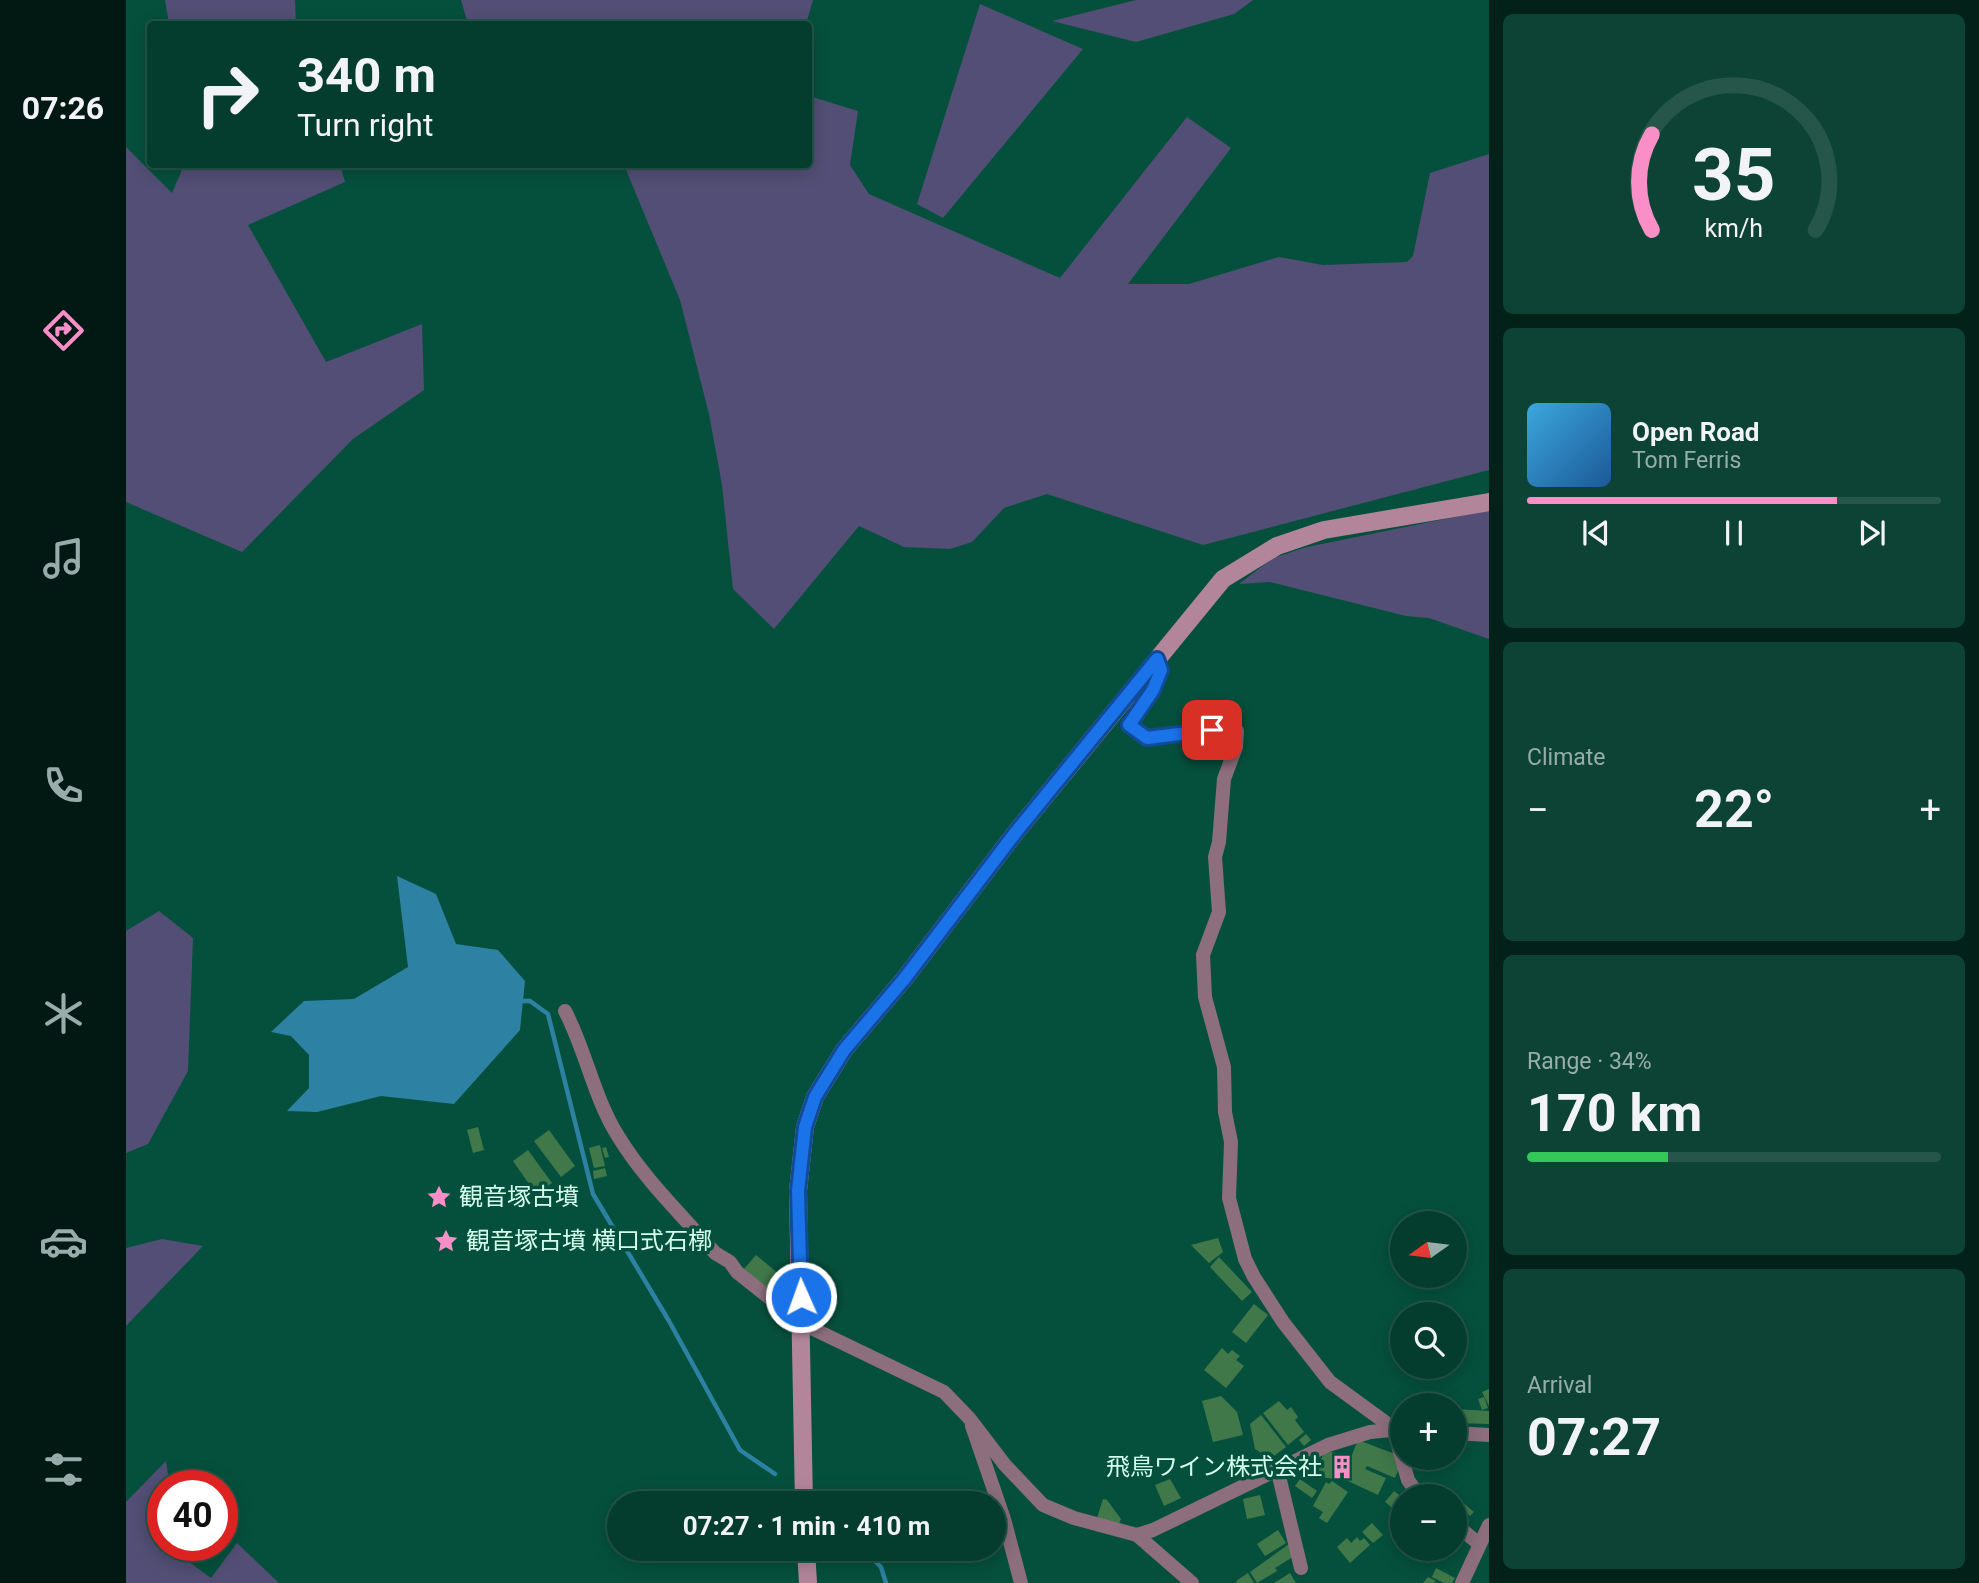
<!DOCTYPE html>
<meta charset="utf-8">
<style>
body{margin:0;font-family:Roboto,"Noto Sans JP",sans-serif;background:#0d4335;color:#f1f3f6;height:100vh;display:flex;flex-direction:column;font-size:26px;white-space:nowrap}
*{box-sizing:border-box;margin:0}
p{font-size:23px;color:#97adaa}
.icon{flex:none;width:38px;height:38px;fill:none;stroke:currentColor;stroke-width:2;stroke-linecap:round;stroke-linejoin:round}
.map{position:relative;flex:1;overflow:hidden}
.sheet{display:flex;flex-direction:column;gap:14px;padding:14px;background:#022119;width:490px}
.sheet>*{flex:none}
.top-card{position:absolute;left:21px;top:21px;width:665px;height:147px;border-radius:7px;box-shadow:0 4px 18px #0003,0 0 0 2px #255649;background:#043c2d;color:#f1f3f6;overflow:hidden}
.needle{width:46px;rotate:256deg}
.buttons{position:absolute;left:1264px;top:1211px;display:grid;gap:14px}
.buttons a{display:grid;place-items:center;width:77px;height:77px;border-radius:50%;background:#043c2d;box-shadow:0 4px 18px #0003,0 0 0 2px #255649;font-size:35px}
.speed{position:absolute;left:21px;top:1470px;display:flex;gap:14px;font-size:35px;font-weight:700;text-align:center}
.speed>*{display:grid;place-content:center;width:91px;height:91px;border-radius:50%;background:#043c2d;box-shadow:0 4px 18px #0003,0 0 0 2px #255649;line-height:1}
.speed .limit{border:10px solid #d22;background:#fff;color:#111}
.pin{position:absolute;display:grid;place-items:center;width:60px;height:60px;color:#fff;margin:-30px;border-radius:14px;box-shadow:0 4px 10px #0006}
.me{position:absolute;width:77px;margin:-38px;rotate:358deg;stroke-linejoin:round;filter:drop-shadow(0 0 5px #0008)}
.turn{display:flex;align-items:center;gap:24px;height:147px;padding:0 35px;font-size:32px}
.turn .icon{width:91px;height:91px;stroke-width:2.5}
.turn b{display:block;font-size:49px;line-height:60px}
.big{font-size:52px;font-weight:700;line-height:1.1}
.sheet .tile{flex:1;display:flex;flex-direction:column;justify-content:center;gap:10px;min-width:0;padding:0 24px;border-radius:10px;background:#0d4335}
.sheet .dial{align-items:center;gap:0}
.dial svg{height:182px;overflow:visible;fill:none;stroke:#255649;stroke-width:7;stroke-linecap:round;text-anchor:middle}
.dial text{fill:#f1f3f6;stroke:none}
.song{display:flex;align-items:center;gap:21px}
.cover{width:84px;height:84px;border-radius:10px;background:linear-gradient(135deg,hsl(200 70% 55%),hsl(210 70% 35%))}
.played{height:7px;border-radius:4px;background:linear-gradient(90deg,#fa8fc7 75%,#255649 75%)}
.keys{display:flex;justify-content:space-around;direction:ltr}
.heat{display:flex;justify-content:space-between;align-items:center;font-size:38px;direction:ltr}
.charge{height:10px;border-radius:5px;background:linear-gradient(90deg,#34c759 34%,#255649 0)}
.trip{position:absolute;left:481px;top:1491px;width:399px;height:70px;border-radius:35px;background:#043c2d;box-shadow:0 4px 18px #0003,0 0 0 2px #255649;font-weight:700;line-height:70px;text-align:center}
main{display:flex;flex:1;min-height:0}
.menu{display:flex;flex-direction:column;width:126px;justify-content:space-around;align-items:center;background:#021812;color:#97adaa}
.menu .icon{width:49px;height:49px}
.menu .selected{color:#fa8fc7}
.menu b{font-size:32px;color:#f1f3f6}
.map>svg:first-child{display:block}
</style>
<main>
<nav class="menu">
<b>07:26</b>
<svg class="icon selected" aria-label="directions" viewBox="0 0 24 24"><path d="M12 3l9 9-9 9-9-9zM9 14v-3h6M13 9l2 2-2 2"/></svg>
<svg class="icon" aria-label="music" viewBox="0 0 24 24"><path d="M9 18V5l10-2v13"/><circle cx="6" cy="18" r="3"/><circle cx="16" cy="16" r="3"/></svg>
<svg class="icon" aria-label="phone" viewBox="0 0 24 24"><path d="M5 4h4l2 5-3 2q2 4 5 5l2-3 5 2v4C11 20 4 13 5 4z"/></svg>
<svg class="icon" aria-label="climate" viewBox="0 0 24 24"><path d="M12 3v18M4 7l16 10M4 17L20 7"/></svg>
<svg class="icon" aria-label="car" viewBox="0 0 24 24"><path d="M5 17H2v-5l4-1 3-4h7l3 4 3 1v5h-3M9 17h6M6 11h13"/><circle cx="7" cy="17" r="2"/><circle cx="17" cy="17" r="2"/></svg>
<svg class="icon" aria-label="filters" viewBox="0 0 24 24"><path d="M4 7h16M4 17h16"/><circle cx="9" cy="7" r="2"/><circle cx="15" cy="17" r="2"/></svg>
</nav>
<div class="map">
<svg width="1363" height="1583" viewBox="0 0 1363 1583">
<rect width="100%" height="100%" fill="#05503c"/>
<g fill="#524e75">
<polygon points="39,0 169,0 170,24 43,24"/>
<polygon points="335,0 687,0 680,24 342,24"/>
<polygon points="1010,0 1127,0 1108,14 1010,42 926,21"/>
<polygon points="854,4 957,49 817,218 791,204"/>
<polygon points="683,96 732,111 724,165 743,194 934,278 1061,117 1105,148 1002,284 1063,284 1153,257 1197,265 1281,262 1287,256 1304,173 1363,154 1363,470 1077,545 921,494 878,508 846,542 824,549 778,547 733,526 648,629 607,589 596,485 583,414 554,300 498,165 682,164"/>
<polygon points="0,147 46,193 58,165 214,165 219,182 122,225 200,362 296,324 298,390 227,439 116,552 0,502"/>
<polygon points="1363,510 1363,639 1303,618 1280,616 1144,582 1113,584 1147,558 1181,547"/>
<polygon points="33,911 67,938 62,1071 22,1144 0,1153 0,931"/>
<polygon points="36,1239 77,1246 0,1326 0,1248"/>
<polygon points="40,1461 44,1486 37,1486 37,1545 56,1545 59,1559 85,1578 111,1543 153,1583 0,1583 0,1502"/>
</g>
<polygon fill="#2d82a3" points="271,876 310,894 330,944 372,950 399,981 394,1030 328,1104 255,1096 191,1112 161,1111 183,1088 183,1055 165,1036 145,1032 178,1001 228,999 282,967"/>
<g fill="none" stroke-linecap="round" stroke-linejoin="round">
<g stroke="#2d82a3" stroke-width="4.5">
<polyline points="393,1001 404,1001 422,1014 467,1194 543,1321 614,1450 649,1474"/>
<polyline points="737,1549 755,1567 760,1583"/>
</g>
</g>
<g fill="#40784a">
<polygon points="352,1127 358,1150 347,1153 341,1130"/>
<polygon points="423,1130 449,1166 435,1177 408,1141"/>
<polygon points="474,1145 479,1166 468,1168 463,1148"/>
<polygon points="480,1147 483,1157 479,1158 476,1148"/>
<polygon points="402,1150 426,1183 410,1194 387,1161"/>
<polygon points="479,1168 481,1176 468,1179 467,1171"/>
<polygon points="1092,1238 1097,1252 1083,1263 1065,1245"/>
<polygon points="630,1255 653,1274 641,1288 618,1269"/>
<polygon points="1093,1257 1126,1292 1116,1301 1084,1267"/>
<polygon points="1128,1304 1142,1315 1120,1343 1106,1332"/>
<polygon points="1096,1348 1102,1354 1106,1350 1114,1356 1110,1360 1118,1366 1100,1388 1078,1370"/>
<polygon points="1363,1389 1363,1406 1356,1392"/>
<polygon points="1095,1396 1111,1412 1117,1435 1087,1442 1076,1401"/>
<polygon points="1358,1397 1362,1408 1356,1410 1352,1399"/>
<polygon points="1153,1401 1161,1410 1165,1407 1172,1417 1169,1420 1178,1432 1162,1445 1137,1413"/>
<polygon points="1328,1409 1363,1411 1363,1424 1328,1423"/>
<polygon points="1135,1415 1160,1447 1144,1459 1129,1449 1124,1424"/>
<polygon points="1180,1434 1185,1440 1178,1446 1173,1440"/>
<polygon points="1232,1440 1269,1454 1273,1468 1269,1478 1241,1466 1239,1469 1260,1478 1252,1495 1222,1481 1187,1476 1198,1453 1203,1451 1221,1458 1220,1461 1223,1462"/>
<polygon points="1172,1463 1185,1467 1183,1475 1170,1471"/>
<polygon points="1044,1479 1055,1498 1038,1506 1029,1485"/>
<polygon points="1174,1479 1191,1491 1186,1498 1169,1486"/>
<polygon points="1206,1481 1222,1492 1201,1523 1193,1518 1197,1512 1187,1506 1200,1482 1203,1484"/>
<polygon points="1268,1491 1276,1497 1276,1516 1259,1502"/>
<polygon points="1134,1495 1139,1515 1121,1519 1117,1499"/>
<polygon points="1328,1495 1348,1512 1344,1516 1328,1501"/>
<polygon points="977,1499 981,1500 995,1519 993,1524 971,1518"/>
<polygon points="1246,1523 1257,1535 1247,1543 1236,1532"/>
<polygon points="1152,1530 1160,1543 1139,1556 1131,1544"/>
<polygon points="1231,1537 1234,1541 1238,1538 1244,1545 1224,1563 1211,1547 1221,1538 1225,1543"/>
<polygon points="1163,1544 1170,1555 1149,1568 1151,1571 1131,1583 1124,1572"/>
<polygon points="1310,1568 1329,1578 1326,1583 1318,1583 1306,1577"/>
<polygon points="1122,1573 1128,1583 1111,1583 1110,1581"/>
<polygon points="1164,1573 1170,1583 1148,1583"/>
<polygon points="1302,1577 1310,1581 1308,1583 1297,1583"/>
</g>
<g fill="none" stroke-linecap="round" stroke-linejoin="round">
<g stroke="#8c6e7c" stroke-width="14">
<polyline points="1031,659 1035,670 1027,690 1003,725 1021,738 1086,730 1111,731 1110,747 1098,779 1093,842 1089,857 1093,912 1077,955 1079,997 1098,1067 1099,1112 1105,1142 1103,1198 1119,1259 1128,1277 1157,1322 1204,1382 1267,1428 1282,1480 1289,1490 1300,1496"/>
<path d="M439 1011C460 1051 468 1098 492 1136 518 1179 556 1215 589 1253L604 1262 611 1272 675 1323 818 1392 843 1418 879 1465 917 1505 948 1518 1011 1535 1027 1530 1202 1445 1244 1432 1276 1429"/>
<polyline points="846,1426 878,1519 895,1583"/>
<polyline points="1328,1433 1363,1435"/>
<polyline points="1151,1468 1175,1568"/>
<polyline points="1328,1523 1353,1544"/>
<polyline points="1011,1535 1066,1583"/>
<polyline points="1336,1583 1363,1525"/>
</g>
<g stroke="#b3859b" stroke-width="18">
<polyline points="678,1503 672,1191 679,1127 689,1097 718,1050 779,978 890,832 1097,579 1151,546 1198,530 1363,502"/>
<polyline points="680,1549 682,1583"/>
</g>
</g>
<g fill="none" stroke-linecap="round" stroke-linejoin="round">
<g stroke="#114b97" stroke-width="18">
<polyline id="route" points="675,1297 672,1191 679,1127 689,1097 718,1050 779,978 890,832 1031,659 1035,670 1027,690 1003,725 1021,738 1086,730"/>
</g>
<use href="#route" stroke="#1a73e8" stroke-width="12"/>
</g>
<defs>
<g id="sight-bare" transform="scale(1.89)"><path d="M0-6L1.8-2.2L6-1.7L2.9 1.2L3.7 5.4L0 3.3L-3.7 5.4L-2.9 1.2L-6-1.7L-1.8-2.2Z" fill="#fa8fc7" stroke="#05503c" stroke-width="2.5" paint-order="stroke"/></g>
<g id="building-bare" transform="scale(1.89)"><path d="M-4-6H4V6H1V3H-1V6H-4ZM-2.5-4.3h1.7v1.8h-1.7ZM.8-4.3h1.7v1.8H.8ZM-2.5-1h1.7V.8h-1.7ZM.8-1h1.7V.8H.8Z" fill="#fa8fc7" stroke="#05503c" stroke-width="2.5" paint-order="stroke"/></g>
</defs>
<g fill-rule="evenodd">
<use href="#sight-bare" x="313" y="1197"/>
<use href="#sight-bare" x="320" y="1241"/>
<use href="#building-bare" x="1216" y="1467"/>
</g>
<g text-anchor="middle" stroke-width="7" stroke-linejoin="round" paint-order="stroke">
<g font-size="24" fill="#d5fdec" stroke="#05503c" text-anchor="start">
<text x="333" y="1205">観音塚古墳</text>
<text x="340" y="1249">観音塚古墳 横口式石槨</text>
<text x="1196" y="1475" text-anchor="end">飛鳥ワイン株式会社</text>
</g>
</g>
</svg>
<div class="buttons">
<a><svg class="needle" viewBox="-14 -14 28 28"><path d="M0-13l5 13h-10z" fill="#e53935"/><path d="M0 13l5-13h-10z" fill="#97adaa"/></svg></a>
<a><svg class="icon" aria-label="search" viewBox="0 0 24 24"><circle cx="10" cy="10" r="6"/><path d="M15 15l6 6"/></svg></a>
<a>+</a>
<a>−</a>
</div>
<div class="speed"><div class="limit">40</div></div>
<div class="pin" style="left:1086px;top:730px;background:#d93025"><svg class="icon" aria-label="arrive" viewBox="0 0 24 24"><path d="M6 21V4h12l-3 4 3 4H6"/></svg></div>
<svg class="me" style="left:675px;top:1297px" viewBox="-20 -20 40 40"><circle r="17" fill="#1a73e8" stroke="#fff" stroke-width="3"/><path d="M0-11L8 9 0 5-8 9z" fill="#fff"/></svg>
<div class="trip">07:27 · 1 min · 410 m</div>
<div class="top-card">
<div class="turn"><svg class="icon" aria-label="right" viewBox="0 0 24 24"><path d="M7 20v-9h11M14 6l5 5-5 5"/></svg><div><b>340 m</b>Turn right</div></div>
</div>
</div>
<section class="sheet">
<div class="tile dial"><svg viewBox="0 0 100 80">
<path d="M14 69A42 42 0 1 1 86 69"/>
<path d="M14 69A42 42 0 0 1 14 27" stroke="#fa8fc7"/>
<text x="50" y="56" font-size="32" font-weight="700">35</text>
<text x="50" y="72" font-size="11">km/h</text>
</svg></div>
<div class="tile">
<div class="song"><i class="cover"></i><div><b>Open Road</b><p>Tom Ferris</p></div></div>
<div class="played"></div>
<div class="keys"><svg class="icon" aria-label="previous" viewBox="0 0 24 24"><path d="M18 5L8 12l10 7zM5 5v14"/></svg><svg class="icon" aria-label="pause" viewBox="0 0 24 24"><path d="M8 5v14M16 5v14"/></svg><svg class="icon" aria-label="next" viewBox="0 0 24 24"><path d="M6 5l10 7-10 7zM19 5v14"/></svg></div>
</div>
<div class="tile"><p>Climate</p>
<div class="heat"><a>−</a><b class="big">22°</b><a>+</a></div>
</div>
<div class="tile"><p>Range · 34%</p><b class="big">170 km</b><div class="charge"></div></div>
<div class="tile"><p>Arrival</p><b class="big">07:27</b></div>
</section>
</main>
